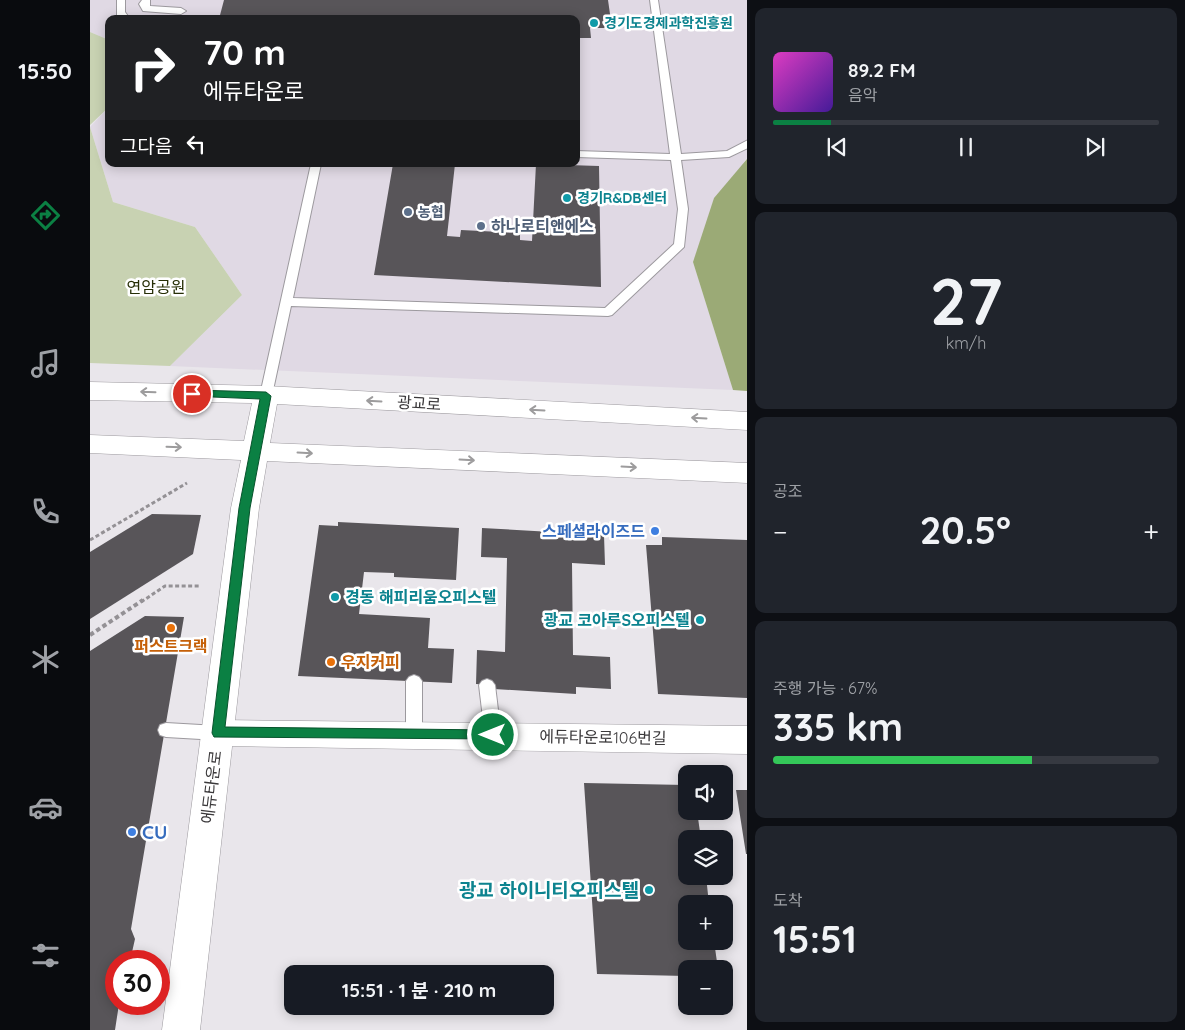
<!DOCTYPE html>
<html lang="ko">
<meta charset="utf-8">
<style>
body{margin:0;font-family:Quicksand,"Noto Sans KR",sans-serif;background:#20242c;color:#f1f3f6;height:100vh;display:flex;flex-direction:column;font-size:19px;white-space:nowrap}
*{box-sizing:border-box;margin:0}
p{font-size:16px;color:#9ea1a6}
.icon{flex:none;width:28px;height:28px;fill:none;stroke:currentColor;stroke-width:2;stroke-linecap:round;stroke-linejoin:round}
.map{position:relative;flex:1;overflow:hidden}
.drawer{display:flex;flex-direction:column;gap:8px;padding:8px;background:#0d0f14;width:438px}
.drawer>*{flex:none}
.hud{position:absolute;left:15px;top:15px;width:475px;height:152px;border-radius:10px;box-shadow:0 2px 12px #0003;background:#202124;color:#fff;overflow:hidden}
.controls{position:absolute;left:588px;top:765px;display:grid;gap:10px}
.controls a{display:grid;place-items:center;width:55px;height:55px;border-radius:10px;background:#171b24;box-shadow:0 2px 12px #0003;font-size:25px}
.speed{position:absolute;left:15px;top:950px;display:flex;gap:10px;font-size:25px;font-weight:700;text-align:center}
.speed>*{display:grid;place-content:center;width:65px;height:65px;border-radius:50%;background:#171b24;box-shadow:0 2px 12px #0003;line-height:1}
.speed .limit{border:8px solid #d22;background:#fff;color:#111}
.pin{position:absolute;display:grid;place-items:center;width:42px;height:42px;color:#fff;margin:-21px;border:2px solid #fff;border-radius:50%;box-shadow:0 1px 5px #0007}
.me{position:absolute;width:55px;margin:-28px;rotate:270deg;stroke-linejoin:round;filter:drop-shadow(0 0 4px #0008)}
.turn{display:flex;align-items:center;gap:18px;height:105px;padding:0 15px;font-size:22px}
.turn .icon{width:65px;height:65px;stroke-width:2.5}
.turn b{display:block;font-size:35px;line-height:42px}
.then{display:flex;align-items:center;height:48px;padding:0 15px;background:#0003;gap:10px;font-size:19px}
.big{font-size:38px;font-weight:700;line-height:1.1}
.drawer .card{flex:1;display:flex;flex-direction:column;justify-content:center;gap:8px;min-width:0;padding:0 18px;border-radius:10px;background:#20242c}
.drawer .dial{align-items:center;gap:0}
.dial b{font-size:65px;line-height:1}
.song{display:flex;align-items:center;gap:15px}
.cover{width:60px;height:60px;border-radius:8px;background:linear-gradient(135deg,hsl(310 70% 55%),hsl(260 70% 35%))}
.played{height:5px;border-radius:2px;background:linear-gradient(90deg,#0b8043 15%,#363941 15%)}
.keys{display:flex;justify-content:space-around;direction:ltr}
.heat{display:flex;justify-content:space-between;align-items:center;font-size:28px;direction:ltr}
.charge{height:8px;border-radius:4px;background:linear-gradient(90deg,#34c759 67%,#363941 0)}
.trip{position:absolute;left:194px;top:965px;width:270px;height:50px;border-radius:10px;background:#171b24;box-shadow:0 2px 12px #0003;font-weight:700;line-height:50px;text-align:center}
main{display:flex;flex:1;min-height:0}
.tab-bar{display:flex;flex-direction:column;width:90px;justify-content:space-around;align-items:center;background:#090b0e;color:#9ea1a6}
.tab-bar .icon{width:35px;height:35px}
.tab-bar .selected{color:#0b8043}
.tab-bar b{font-size:22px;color:#f1f3f6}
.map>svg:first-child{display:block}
</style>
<main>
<nav class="tab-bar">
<b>15:50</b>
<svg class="icon selected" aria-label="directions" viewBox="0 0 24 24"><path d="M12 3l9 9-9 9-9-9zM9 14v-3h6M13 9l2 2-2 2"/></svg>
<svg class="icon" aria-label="music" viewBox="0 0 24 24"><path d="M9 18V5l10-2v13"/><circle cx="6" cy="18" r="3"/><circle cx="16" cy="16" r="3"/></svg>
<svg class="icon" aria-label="phone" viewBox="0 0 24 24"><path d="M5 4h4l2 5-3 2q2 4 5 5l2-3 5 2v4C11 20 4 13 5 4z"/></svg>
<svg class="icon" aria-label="climate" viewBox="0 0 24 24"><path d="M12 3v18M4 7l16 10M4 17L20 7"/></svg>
<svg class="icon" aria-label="car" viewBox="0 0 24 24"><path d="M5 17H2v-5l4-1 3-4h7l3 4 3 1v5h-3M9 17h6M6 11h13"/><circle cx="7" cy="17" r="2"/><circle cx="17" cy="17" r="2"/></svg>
<svg class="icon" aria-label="filters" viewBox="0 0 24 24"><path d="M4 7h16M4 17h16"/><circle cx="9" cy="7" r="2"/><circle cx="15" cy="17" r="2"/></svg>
</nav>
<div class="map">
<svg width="658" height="1030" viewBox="0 0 658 1030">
<rect width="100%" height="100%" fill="#e9e6eb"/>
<polygon fill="#e0d9e4" points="0,0 657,0 657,159 655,160 603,262 643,390 80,366 152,295 105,227 23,202 0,127 19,107 19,164 486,164 486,19 19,19 19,40 0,32"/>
<g fill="#c8d2b2">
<polygon points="0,32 19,40 19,107 0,125"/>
<polygon points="0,127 23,202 105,227 152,295 80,366 0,363"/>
</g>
<polygon fill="#9baa76" points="657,159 658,391 657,391 643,390 603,262 624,198"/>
<g fill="#585559">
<polygon points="134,0 518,0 522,28 500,28 501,38 486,38 486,19 129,19"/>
<polygon points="303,164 365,164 357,236 370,237 371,230 430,233 430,240 442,241 446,164 509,166 511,287 284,275"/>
<polygon points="62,514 111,515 103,554 0,619 0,552"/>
<polygon points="248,522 369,528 366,580 304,577 304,573 274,572 269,614 340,618 338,648 364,649 362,683 208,676 229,525 248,526"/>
<polygon points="392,528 514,535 515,565 482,563 483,655 520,657 521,689 486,687 486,694 404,689 404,685 386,684 387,650 415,652 417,558 391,557"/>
<polygon points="572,537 658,540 658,698 568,694 556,545 572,545"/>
<polygon points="55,616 94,617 41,929 45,939 40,961 26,961 26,1004 29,1004 25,1030 0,1030 0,651"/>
<polygon points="494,783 596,785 596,811 607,811 611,839 596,839 596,876 616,876 619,904 596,904 596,941 624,941 628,969 596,969 596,976 507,974"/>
<polygon points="646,790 658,790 658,854 656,854"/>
</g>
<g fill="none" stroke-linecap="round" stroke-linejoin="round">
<g stroke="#9c999e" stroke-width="2">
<g id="lane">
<polygon points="27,0 35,0 35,12 40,19 31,19 27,15"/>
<polygon points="52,0 60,0 60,6 91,8 96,11 91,14 53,11 49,4"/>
<polygon points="560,0 568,0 591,154 637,151 658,140 658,148 639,157 591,160 598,209 594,247 522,315 518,316 201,306 182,395 176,399 172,398 170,395 221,164 231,164 203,298 515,308 584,244 588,209 581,160 486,157 486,151 580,154"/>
<polygon points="324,675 329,677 332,681 332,735 330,740 324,742 318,740 316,735 316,681 319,677"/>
<polygon points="397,679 402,681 405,685 411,735 409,740 403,742 397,740 395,735 389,685 392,681"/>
<polygon points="76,723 128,726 134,728 136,733 134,738 128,740 76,737 70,735 68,730 70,725"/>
</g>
</g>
<g stroke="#9c999e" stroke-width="1">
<polygon id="street" points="128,720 658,726 658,754 128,746 117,743 112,733 117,723"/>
</g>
<g stroke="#9c999e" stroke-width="1">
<polygon id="secondary" points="0,382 176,386 658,412 658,430 187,404 180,443 658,463 658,483 177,461 169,508 110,1030 72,1030 141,508 151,460 0,453 0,435 154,441 162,403 0,400"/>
</g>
<g stroke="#949195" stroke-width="3" stroke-dasharray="4 2.5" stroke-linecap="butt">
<polyline points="0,540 97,483"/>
<polyline points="51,602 75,586 109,586"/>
</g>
<polyline stroke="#949195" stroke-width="4" stroke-dasharray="4.5 3" stroke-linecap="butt" points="0,635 53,600"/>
<use href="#lane" fill="#fff" fill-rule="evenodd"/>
<use href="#street" fill="#fff" fill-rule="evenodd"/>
<use href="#secondary" fill="#fff" fill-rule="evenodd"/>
</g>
<defs><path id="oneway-shaft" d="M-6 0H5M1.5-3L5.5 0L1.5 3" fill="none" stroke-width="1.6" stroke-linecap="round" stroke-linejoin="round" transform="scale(1.25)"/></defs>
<g stroke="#9d9c9d">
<use href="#oneway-shaft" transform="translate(58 392) rotate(-178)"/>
<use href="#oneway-shaft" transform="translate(284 401) rotate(-177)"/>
<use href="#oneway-shaft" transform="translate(447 410) rotate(-177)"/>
<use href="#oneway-shaft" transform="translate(609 418) rotate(-177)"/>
<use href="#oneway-shaft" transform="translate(84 447) rotate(2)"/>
<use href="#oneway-shaft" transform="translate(215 453) rotate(3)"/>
<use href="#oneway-shaft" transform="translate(377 460) rotate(3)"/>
<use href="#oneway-shaft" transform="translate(539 467) rotate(3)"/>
</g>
<polygon fill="#0b8043" stroke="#07532c" points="102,390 176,392 181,396 160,508 135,727 403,730 407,731 409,735 407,739 124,737 122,733 149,508 170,399 99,396 97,394"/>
<g fill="#0f9aa8" stroke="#fff" stroke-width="2">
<circle cx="504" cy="23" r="5"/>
<circle cx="477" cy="198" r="5"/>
<circle cx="245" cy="597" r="5"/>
<circle cx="610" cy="620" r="5"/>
<circle cx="559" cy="890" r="5"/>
</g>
<g fill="#5c6f8a" stroke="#fff" stroke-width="2">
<circle cx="318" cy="212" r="5"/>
<circle cx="391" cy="226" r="5"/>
</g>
<g fill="#3f7fe0" stroke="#fff" stroke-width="2">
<circle cx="565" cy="531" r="5"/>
<circle cx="42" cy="832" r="5"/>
</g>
<g fill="#e8710a" stroke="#fff" stroke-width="2">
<circle cx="81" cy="628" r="5"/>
<circle cx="241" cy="662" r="5"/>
</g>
<g text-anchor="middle" stroke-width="5" stroke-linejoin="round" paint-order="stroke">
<g font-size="14" font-weight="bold" fill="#0d838f" stroke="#fff" text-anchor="start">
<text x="514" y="28">경기도경제과학진흥원</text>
<text x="487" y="203">경기R&amp;DB센터</text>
</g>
<g font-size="14" font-weight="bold" fill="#4e5e75" stroke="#fff" text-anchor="start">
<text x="328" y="217">농협</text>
</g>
<g font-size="16" font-weight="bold" fill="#4e5e75" stroke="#fff" text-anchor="start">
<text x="401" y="232">하나로티앤에스</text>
</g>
<g font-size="16" fill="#262e05" stroke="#fff">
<text x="66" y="293">연암공원</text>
</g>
<g font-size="16" fill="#3b393b" stroke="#fff">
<text transform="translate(329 403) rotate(3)" y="6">광교로</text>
<text transform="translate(513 737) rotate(1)" y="6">에듀타운로106번길</text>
<text transform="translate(121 787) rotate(-83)" y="6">에듀타운로</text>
</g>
<g font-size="16" font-weight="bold" fill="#366cbe" stroke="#fff" text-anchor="end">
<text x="555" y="537">스페셜라이즈드</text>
</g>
<g font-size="16" font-weight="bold" fill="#0d838f" stroke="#fff" text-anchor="start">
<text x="255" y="603">경동 해피리움오피스텔</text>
<text x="600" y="626" text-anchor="end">광교 코아루S오피스텔</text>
</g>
<g font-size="16" font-weight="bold" fill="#c56008" stroke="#fff">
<text x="81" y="652">퍼스트크랙</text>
<text x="251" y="668" text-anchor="start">우지커피</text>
</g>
<g font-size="19" font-weight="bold" fill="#366cbe" stroke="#fff" text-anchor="start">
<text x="52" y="839">CU</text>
</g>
<g font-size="19" font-weight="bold" fill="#0d838f" stroke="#fff" text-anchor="end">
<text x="549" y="897">광교 하이니티오피스텔</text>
</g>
</g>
</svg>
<div class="controls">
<a><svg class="icon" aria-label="sound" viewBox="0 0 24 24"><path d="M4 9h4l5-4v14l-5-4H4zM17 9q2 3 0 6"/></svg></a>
<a><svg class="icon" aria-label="layers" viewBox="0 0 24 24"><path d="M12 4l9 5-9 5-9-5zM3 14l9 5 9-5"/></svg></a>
<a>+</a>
<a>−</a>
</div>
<div class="speed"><div class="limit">30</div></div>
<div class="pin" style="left:102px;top:394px;background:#d93025"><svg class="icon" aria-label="arrive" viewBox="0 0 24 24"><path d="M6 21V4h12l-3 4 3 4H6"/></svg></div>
<svg class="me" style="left:403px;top:735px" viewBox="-20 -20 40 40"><circle r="17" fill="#0b8043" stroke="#fff" stroke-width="3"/><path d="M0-11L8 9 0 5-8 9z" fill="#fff"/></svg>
<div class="trip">15:51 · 1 분 · 210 m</div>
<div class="hud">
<div class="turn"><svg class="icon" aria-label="right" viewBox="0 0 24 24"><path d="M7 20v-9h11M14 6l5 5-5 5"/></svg><div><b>70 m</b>에듀타운로</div></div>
<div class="then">그다음<svg class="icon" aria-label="left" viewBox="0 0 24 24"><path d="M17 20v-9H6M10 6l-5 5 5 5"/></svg></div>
</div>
</div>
<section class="drawer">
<div class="card">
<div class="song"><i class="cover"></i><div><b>89.2 FM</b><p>음악</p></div></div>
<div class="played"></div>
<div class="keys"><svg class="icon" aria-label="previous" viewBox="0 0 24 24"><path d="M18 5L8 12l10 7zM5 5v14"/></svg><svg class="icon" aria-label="pause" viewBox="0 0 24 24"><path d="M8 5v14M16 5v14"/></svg><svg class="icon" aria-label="next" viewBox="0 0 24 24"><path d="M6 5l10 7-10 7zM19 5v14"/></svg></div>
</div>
<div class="card dial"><b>27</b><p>km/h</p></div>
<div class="card"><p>공조</p>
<div class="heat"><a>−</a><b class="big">20.5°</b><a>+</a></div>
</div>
<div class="card"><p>주행 가능 · 67%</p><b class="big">335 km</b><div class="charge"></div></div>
<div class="card"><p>도착</p><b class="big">15:51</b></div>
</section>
</main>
